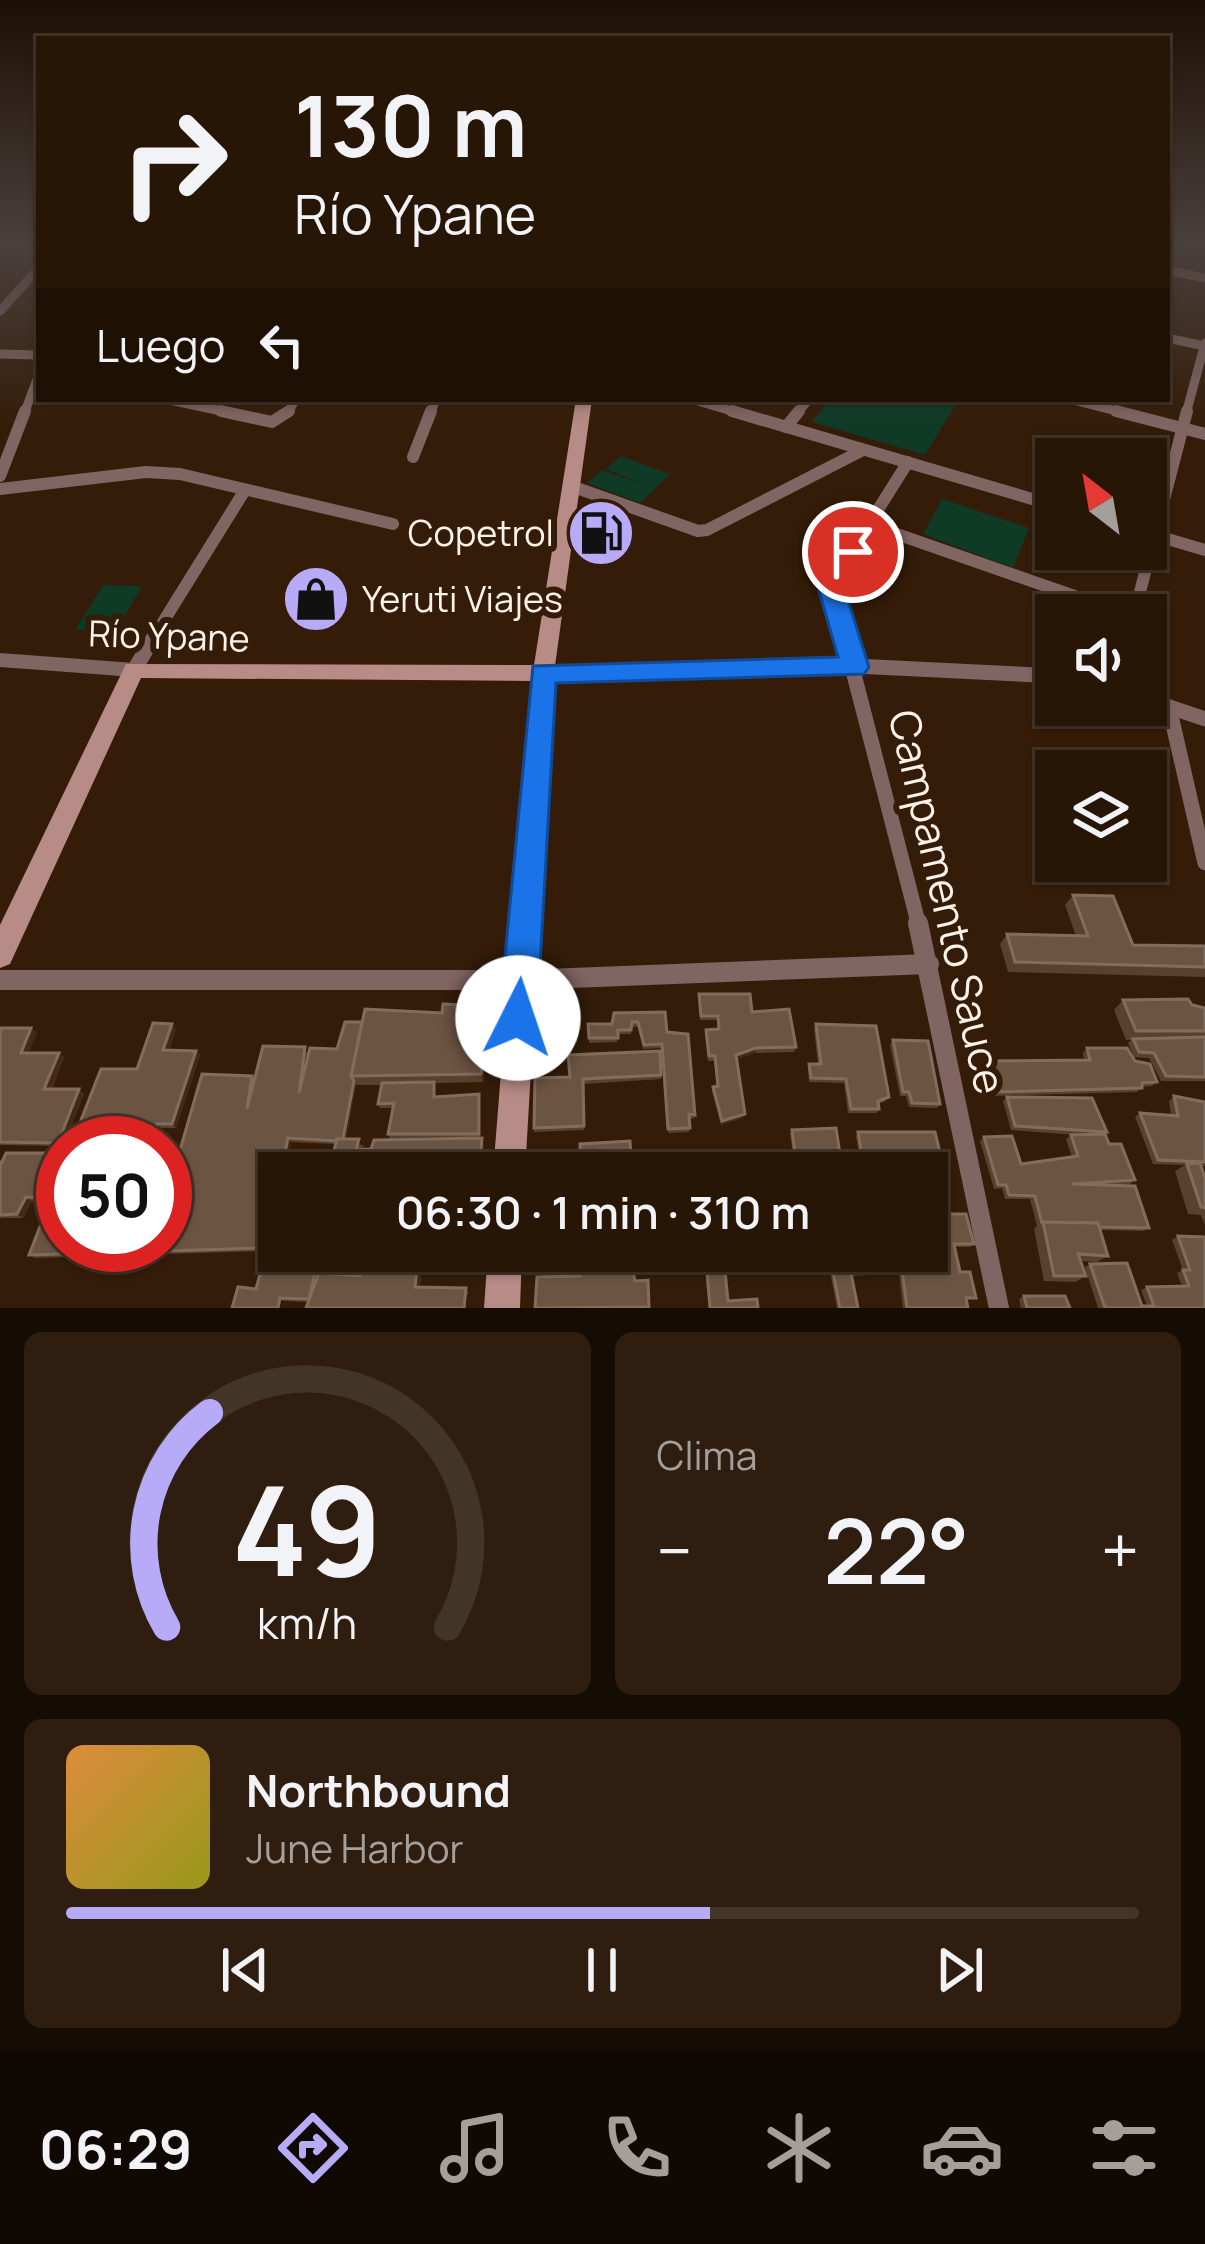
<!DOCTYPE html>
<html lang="es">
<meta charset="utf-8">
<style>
body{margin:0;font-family:Manrope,sans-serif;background:#2f1e10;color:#f1f3f6;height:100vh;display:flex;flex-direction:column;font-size:45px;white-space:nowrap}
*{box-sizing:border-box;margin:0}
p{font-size:39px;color:#a49f9b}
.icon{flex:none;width:66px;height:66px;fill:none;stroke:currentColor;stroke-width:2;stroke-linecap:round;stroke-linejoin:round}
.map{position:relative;height:1308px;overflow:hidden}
.sheet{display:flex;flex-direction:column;gap:24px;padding:24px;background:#150c03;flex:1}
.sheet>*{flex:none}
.top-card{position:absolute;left:36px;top:36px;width:1134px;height:366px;border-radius:0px;box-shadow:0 3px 9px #0004,0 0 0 3px #433428;background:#271506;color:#f1f3f6;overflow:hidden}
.needle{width:78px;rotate:329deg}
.fabs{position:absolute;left:1035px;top:438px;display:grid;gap:24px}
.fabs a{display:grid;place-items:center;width:132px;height:132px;border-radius:0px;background:#271506;box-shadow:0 3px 9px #0004,0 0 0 3px #433428;font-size:60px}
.speed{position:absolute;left:36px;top:1116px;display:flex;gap:24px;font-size:60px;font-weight:700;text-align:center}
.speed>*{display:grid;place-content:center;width:156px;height:156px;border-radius:50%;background:#271506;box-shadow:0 3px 9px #0004,0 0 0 3px #433428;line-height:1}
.speed .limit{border:18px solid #d22;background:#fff;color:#111}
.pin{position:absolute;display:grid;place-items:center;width:102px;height:102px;color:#fff;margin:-51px;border:6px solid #fff;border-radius:50%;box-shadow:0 3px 12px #0007}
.me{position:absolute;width:132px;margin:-66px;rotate:4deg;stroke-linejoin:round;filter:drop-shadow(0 0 9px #0008)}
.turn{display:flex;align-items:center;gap:42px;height:252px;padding:0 60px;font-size:54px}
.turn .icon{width:156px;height:156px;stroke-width:2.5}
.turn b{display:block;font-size:84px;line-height:102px}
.then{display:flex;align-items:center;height:114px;padding:0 60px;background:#0003;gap:24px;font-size:45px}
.big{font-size:90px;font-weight:600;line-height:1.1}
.sheet .tile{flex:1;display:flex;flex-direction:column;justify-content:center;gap:18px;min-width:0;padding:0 42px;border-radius:18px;background:#2f1e10}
.sheet .dial{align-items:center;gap:0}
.dial svg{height:312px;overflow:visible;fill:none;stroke:#433428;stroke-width:7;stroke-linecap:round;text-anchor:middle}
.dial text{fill:#f1f3f6;stroke:none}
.song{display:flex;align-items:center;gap:36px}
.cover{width:144px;height:144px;border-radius:18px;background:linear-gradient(135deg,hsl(30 70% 55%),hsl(60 70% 35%))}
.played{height:12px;border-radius:6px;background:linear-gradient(90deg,#b7abf8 60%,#433428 60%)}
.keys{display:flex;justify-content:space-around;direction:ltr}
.heat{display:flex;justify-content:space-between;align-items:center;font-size:66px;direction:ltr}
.sheet .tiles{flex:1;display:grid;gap:24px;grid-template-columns:1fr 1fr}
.tile:last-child{grid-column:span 2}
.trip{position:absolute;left:258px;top:1152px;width:690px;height:120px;border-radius:0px;background:#271506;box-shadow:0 3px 9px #0004,0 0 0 3px #433428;font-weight:600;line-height:120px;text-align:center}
.tab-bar{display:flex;height:192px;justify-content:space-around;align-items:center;background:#100802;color:#a49f9b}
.tab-bar .icon{width:84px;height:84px}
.tab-bar .on{color:#b7abf8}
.tab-bar b{font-size:54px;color:#f1f3f6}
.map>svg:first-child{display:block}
</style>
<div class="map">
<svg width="1205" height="1308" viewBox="0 0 1205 1308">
<rect width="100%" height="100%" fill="#341c08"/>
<g fill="#0e3a26">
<polygon points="830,399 959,399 925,455 812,422"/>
<polygon points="621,456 670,474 640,503 587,483 602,470 645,485 606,469"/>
<polygon points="942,499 1029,528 1013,568 923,534"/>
<polygon points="103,585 142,586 116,631 75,630"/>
</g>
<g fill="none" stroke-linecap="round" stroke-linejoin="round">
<g stroke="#816562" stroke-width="9">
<polyline points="1167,270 1205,278"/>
<polyline points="0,311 39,268"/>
<polyline points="1167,338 1205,346"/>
<polyline points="0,354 39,355"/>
<polyline points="165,399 235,414"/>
<polyline points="691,399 742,414"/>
<polyline points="1069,399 1128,414"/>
<polyline points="24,414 39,374"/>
<polyline points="287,414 296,399"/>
<polyline points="430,414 436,399"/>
<polyline points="797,414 809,399"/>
<polyline points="1186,414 1205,343"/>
</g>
<g stroke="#816562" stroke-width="12">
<polyline points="221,411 272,422 289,411"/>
<polyline points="732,411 1056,506"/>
<polyline points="1116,411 1205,434"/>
<polyline points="786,427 799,411"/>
<polyline points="413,457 431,411"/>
<polyline points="0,476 25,411"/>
<polyline points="571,486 698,531 707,530 863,450"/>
<polyline points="0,489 146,472 180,474 393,524"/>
<polyline points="871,525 1129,615"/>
<polyline points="1147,533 1205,550"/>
<polyline points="1134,615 1187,411"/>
<polyline points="155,635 245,490"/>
<polyline points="844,635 832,591 835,578 908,462"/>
</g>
<g stroke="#816562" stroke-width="15">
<polyline points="843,632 919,926"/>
<polyline points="134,670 157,632"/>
<polyline points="543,673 855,666 1056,676"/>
<polyline points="1146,699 1205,719"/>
<polyline points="1169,707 1205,863"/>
</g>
<g stroke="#816562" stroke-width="20">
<polyline points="918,923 999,1308"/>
<polyline points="0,980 520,980 929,964"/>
</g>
<polygon fill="#816562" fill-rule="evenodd" points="0,653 134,663 143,670 134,677 0,667"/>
<g fill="#b78b86" fill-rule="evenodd">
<polygon points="576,399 592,399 554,673 525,1173 493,1173 532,681 141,678 10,964 0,968 0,925 126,664 534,665"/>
<polygon points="488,1251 522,1251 520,1308 484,1308"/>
</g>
</g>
<g fill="#5a412e">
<polygon points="1187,245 1205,245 1205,247 1204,249"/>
<polygon points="1073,895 1133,945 1205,946 1205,977 1008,972 1000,944 1007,934 1076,936 1065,905"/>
<polygon points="699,994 752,1012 796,1047 794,1052 755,1053 737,1059 743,1118 721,1125 712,1091 713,1087 717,1086 714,1061 708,1061 705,1034 706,1030 717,1029 717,1020 700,1020"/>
<polygon points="1123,1000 1205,1031 1205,1081 1161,1081 1149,1058 1134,1057 1128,1043 1131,1040 1126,1040 1114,1010"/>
<polygon points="614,1013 667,1032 695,1115 694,1119 689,1118 689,1132 668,1133 662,1048 643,1049 638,1027 631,1027 631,1034 618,1034 617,1042 589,1043 588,1024 612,1024"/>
<polygon points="492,1015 483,1082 435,1083 435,1097 479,1094 480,1137 390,1138 388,1134 393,1108 380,1108 378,1104 382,1085 356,1085 346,1139 364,1146 363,1150 482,1138 484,1146 482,1173 328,1173 336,1144 291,1142 274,1231 279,1251 324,1251 319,1273 360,1276 423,1258 420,1287 466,1288 469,1294 309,1302 284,1301 256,1289 266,1251 35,1258 29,1255 50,1201 32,1201 23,1218 0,1218 0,1162 165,1245 252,1076 254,1079 308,1051 337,1049"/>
<polygon points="816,1024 886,1101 878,1104 879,1109 877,1113 848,1113 844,1083 809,1082 808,1069 809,1064 818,1064 814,1029"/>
<polygon points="0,1028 31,1028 37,1033 28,1053 59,1053 64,1057 52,1089 84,1094 63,1146 0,1145"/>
<polygon points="176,1029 169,1050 196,1051 200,1055 176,1128 161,1128 156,1143 137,1069"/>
<polygon points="893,1040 940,1104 937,1108 909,1107 906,1096 900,1096 890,1045"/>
<polygon points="1087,1048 1157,1082 1152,1086 1142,1087 1137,1092 992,1096 983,1066 987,1061 1084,1060 1083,1053"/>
<polygon points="661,1075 661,1079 583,1084 584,1130 534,1132 534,1128 570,1077"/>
<polygon points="1174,1096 1205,1102 1205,1166 1201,1166 1205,1178 1205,1225 1201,1215 1188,1214 1175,1171 1185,1165 1153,1164 1135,1117 1140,1113 1171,1115 1169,1101"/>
<polygon points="1007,1097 1105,1134 1109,1144 1135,1180 1130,1184 1105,1185 1149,1228 1143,1231 1100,1230 1108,1256 1097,1262 1080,1261 1086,1276 1075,1282 1044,1281 1034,1229 1037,1226 1030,1199 1005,1199 1002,1188 994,1189 980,1141 984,1137 1021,1164 1072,1157 1066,1139 1071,1135 1077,1135 1011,1130 1003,1101"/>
<polygon points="792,1130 842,1167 861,1167 856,1136 858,1132 944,1169 940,1173 769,1173 768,1157 769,1153 793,1153 790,1134"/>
<polygon points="927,1214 974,1244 970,1247 955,1247 960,1272 976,1298 966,1300 968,1308 903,1308 899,1273 852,1276 858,1308 837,1308 826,1251 927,1251"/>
<polygon points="1178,1236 1205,1308 1098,1308 1085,1267 1090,1264 1142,1306 1147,1306 1141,1290 1147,1287 1182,1286 1177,1273 1183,1270 1172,1240"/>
<polygon points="688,1251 723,1251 728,1301 758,1308 709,1308 704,1261 689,1262"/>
<polygon points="1024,1296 1070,1308 1021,1308 1019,1299"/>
</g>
<g fill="#442a16">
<polygon points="490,1006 492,1015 483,1082 481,1074"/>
<polygon points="172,1024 176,1029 167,1055 163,1050"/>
<polygon points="31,1028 37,1033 26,1057 21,1053"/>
<polygon points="756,1048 755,1053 735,1060 736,1055"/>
<polygon points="196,1051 200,1055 176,1128 172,1124"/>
<polygon points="59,1053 64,1057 50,1093 44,1089"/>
<polygon points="354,1081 356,1085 345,1145 342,1141"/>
<polygon points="79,1089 84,1094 63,1146 58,1143"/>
<polygon points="745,1114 743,1118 721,1125 722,1121"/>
<polygon points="157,1124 161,1128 156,1143 150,1143"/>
<polygon points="288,1138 291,1142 285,1173 281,1173"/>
<polygon points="482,1138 484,1146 482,1173 480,1173"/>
<polygon points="279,1185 279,1206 274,1233 270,1230"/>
<polygon points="26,1197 32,1201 23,1218 17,1214"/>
<polygon points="320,1251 324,1251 312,1302 309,1299"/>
<polygon points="419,1252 423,1258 419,1292 415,1287"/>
</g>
<g fill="#6c5443" stroke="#826d5d" stroke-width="3">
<polygon points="1073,895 1113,896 1133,945 1205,946 1205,967 1015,962 1007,934 1088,936"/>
<polygon points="699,994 750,994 752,1012 789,1009 796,1047 756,1048 736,1055 745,1114 722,1121 713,1087 718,1086 715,1056 709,1056 706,1030 719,1029 718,1016 701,1016"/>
<polygon points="1188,999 1192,1005 1205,1008 1205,1031 1136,1031 1123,1000"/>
<polygon points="443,1004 490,1006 481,1074 351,1076 365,1009 442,1013"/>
<polygon points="665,1012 667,1032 688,1034 695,1115 689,1114 690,1128 668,1129 662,1044 644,1045 638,1022 632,1022 631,1030 618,1030 618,1038 589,1038 588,1024 612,1024 614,1013"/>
<polygon points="345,1022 362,1022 351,1076 354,1081 343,1139 337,1139 337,1141 288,1138 281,1173 279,1173 279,1185 270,1230 279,1231 279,1251 320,1251 309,1299 280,1298 278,1308 232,1308 238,1287 256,1289 267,1248 29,1255 63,1167 63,1245 165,1245 165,1202 202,1074 252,1076 247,1109 263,1046 305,1047 299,1093 310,1048 337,1049"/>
<polygon points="153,1023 172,1024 163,1050 196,1051 172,1124 157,1124 150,1143 72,1143 101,1069 137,1069"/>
<polygon points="816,1024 876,1026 889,1097 878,1101 879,1109 851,1109 846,1079 811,1078 809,1064 821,1064"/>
<polygon points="0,1028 31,1028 21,1053 59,1053 44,1089 79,1089 58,1143 0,1142"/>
<polygon points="1205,1037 1205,1077 1166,1076 1154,1053 1139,1052 1133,1039"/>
<polygon points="893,1040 928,1041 940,1104 912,1103 909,1092 903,1092"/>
<polygon points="1087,1048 1127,1048 1135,1061 1150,1064 1157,1082 1142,1083 1142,1088 996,1092 987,1061 1090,1060"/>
<polygon points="660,1051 661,1075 583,1079 584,1126 534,1128 535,1078 570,1077 568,1055"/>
<polygon points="434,1082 434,1097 479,1094 479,1134 388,1134 394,1103 378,1104 382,1083"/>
<polygon points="1174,1096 1205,1102 1205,1162 1158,1160 1140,1113 1178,1116"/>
<polygon points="1007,1097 1092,1098 1107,1132 1015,1126"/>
<polygon points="836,1128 842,1167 864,1167 858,1132 935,1132 944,1169 910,1169 911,1173 772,1173 769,1153 795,1153 792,1130"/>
<polygon points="1105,1134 1109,1144 1121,1144 1135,1180 1072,1184 1135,1186 1149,1228 1099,1227 1098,1223 1042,1223 1035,1196 1009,1195 1006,1185 998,1185 984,1137 1012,1136 1021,1164 1078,1156 1071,1135"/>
<polygon points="482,1138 479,1171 328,1173 337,1139 359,1139 356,1150 371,1149 374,1140"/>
<polygon points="630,1141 632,1173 581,1173 580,1144"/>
<polygon points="6,1153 63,1153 63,1160 48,1198 26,1197 17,1214 0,1215 0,1162 2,1162"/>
<polygon points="1200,1163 1205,1178 1205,1208 1201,1207 1187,1164"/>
<polygon points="927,1214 966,1214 974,1244 954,1244 960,1272 970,1272 976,1298 966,1298 968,1308 907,1308 902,1270 851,1273 858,1308 840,1308 829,1251 927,1251"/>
<polygon points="1043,1222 1098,1223 1108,1256 1078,1254 1086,1276 1054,1276"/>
<polygon points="1178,1236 1205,1237 1205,1308 1105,1308 1090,1264 1127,1263 1142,1306 1154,1306 1147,1287 1189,1286 1183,1270 1190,1270"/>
<polygon points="689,1251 723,1251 728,1301 757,1299 758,1308 710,1308 706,1258 690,1259"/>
<polygon points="419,1252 415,1287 466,1288 464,1308 306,1308 319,1273 360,1276 365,1256"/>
<polygon points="612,1254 616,1271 632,1266 635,1281 648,1280 649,1307 535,1308 537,1277 580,1276 581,1256"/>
<polygon points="1024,1296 1065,1296 1070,1308 1027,1308"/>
</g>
<linearGradient id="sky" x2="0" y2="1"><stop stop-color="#1d0f04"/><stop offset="0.57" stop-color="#4a403d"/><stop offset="1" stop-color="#4a403d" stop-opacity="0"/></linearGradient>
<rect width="1205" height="428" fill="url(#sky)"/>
<polygon fill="#1a73e8" stroke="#114b97" stroke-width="3" points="853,544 865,552 845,591 869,667 864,674 556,683 537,1018 531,1032 518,1037 504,1032 499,1018 533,666 838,657 819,591 845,546"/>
<defs>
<g id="fuel-disc" transform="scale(3.45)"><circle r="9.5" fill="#b7abf8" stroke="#341c08"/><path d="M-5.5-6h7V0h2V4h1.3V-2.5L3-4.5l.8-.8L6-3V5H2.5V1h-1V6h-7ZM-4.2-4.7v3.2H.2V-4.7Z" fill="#111"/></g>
<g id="shop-disc" transform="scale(3.45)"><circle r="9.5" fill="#b7abf8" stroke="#341c08"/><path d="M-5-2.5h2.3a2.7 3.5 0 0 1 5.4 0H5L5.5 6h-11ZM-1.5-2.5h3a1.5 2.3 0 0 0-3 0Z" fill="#111"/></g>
</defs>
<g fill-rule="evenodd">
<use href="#fuel-disc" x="601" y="533"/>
<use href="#shop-disc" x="316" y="599"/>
</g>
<g text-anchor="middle" stroke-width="12" stroke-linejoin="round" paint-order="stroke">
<g font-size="36" fill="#fdf3eb" stroke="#341c08" text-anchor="end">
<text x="554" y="546">Copetrol</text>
<text x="362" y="612" text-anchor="start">Yeruti Viajes</text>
</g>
<g font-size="36" fill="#fdf3eb" stroke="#341c08">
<text transform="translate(169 636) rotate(2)" y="13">Río Ypane</text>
</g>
<g font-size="42" fill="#fdf3eb" stroke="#341c08">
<text transform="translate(947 902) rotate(77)" y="15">Campamento Sauce</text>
</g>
</g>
</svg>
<div class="fabs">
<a><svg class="needle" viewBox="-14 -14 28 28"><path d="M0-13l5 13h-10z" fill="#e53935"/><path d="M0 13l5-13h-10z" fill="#a49f9b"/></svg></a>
<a><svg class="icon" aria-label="sound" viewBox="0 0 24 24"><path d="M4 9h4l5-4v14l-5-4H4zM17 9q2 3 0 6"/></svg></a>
<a><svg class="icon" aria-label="layers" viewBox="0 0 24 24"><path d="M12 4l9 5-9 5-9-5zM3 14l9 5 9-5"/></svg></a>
</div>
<div class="speed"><div class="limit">50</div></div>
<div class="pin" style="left:853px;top:552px;background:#d93025"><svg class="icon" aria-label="arrive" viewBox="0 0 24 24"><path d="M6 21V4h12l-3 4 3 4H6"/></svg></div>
<svg class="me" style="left:518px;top:1018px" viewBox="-20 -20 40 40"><circle r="19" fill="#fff"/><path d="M0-13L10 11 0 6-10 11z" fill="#1a73e8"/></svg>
<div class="trip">06:30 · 1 min · 310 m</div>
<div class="top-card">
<div class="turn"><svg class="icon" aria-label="right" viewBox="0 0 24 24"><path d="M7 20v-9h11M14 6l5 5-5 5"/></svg><div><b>130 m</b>Río Ypane</div></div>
<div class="then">Luego<svg class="icon" aria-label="left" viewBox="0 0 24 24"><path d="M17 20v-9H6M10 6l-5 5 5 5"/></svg></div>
</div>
</div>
<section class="sheet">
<div class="tiles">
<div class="tile dial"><svg viewBox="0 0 100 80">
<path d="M14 69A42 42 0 1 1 86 69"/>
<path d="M14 69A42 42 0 0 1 25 14" stroke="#b7abf8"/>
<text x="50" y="56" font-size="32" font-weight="700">49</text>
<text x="50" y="72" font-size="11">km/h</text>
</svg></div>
<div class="tile"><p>Clima</p>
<div class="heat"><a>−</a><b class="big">22°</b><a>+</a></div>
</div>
<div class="tile">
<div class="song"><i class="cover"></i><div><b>Northbound</b><p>June Harbor</p></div></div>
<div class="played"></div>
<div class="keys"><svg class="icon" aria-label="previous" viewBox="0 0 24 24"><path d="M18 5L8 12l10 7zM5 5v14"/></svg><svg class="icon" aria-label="pause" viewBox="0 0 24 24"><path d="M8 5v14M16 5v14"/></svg><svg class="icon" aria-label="next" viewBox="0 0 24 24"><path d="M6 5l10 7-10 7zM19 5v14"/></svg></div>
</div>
</div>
</section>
<nav class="tab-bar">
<b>06:29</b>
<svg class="icon on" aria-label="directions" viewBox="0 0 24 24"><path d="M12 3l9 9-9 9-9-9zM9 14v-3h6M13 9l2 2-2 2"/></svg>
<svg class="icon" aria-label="music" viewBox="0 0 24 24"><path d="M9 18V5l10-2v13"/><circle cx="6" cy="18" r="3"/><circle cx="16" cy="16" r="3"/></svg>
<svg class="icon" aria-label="phone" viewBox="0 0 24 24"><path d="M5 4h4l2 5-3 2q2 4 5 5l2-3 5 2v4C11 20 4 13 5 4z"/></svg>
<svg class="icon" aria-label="climate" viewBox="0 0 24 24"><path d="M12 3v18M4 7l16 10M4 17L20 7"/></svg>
<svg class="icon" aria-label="car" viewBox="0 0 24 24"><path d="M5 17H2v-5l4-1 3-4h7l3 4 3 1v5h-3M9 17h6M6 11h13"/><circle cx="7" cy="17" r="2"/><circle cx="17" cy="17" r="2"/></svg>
<svg class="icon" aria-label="filters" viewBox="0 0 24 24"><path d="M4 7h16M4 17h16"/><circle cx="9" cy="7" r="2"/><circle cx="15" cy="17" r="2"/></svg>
</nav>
